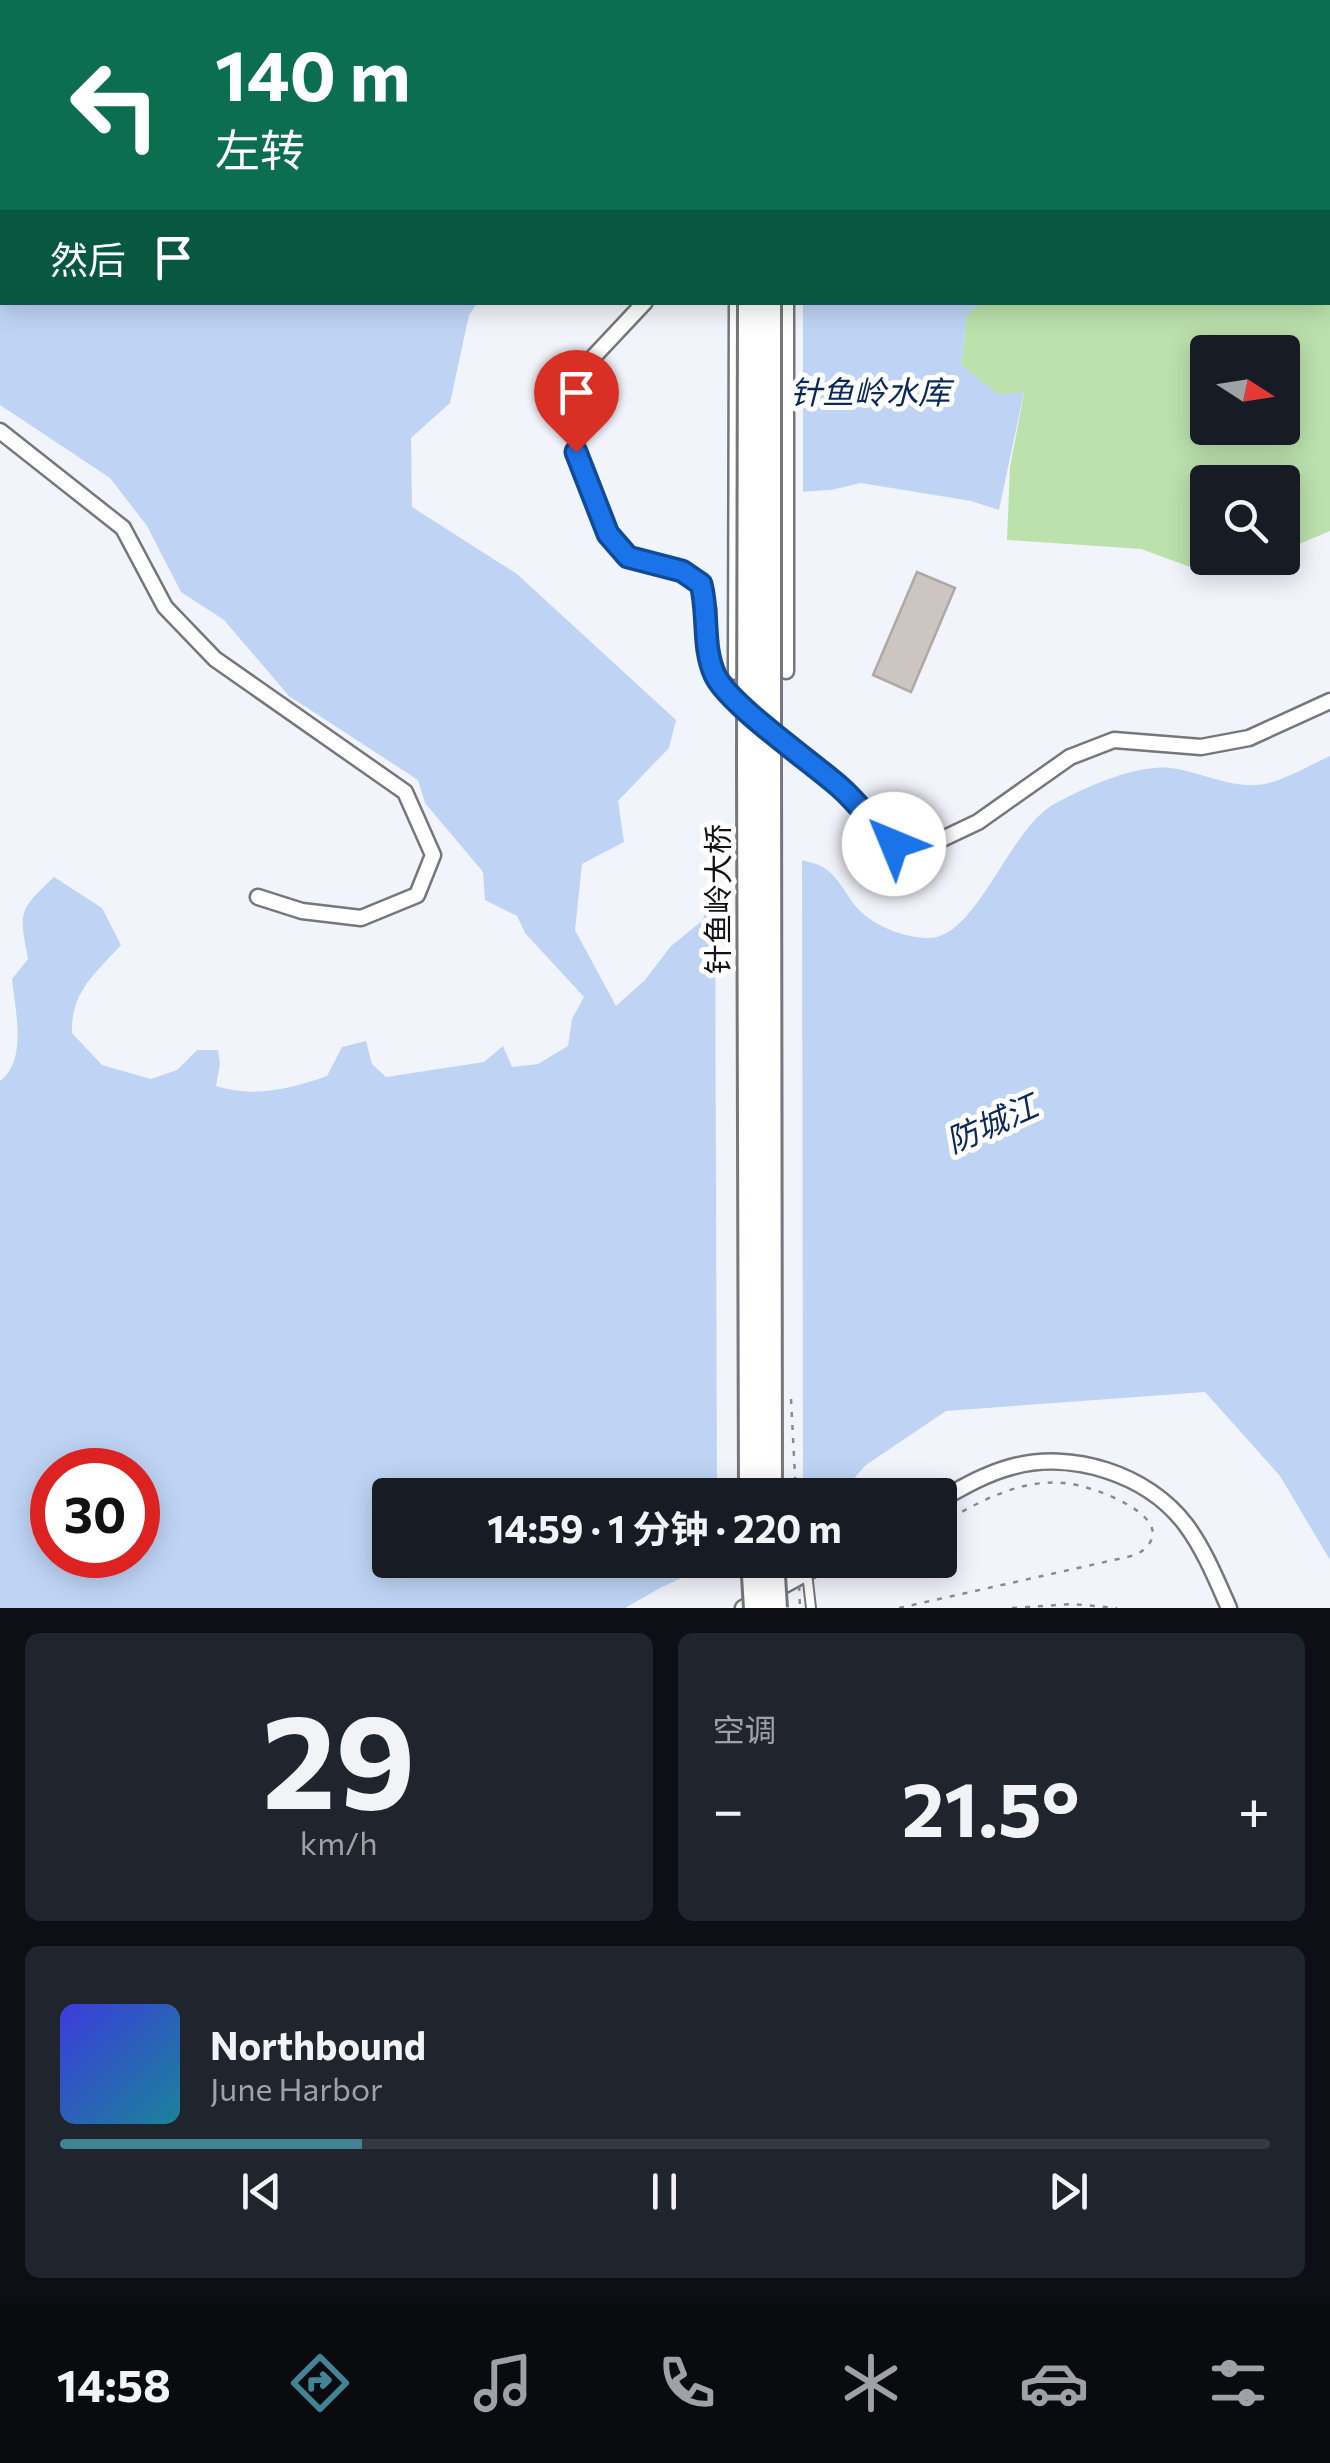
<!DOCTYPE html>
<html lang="zh">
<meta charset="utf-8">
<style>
body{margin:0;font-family:Commissioner,"Noto Sans SC",sans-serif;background:#20242c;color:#f1f3f6;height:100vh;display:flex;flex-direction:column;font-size:38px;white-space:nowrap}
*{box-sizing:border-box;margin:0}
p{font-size:32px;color:#9ea1a6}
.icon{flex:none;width:55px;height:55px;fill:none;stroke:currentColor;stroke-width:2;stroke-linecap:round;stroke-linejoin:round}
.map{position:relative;height:1608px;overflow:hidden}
.sheet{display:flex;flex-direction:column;gap:25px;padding:25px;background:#0d0f14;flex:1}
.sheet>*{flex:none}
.banner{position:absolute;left:0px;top:0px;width:1330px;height:305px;box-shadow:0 5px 25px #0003;background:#0b6e4f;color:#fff;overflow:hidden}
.needle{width:65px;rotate:102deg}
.tools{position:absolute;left:1190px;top:335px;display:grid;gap:20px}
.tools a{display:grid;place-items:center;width:110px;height:110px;border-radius:10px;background:#171b24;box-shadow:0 5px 25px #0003;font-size:50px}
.speed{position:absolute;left:30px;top:1448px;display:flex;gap:20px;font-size:50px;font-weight:700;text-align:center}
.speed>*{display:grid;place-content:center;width:130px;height:130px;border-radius:50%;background:#171b24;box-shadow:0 5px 25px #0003;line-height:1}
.speed .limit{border:15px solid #d22;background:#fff;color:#111}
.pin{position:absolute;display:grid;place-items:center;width:85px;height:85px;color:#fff;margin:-102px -42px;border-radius:50% 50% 50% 0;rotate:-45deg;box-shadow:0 0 10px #0007}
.pin .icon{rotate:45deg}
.me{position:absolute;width:110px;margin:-55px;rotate:315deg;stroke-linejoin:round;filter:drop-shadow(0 0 8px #0008)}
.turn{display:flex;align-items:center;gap:35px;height:210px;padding:0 50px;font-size:45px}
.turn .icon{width:130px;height:130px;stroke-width:2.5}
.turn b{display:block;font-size:70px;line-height:85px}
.then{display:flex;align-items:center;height:95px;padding:0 50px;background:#0003;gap:20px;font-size:38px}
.big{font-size:75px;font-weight:700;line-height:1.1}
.sheet .tile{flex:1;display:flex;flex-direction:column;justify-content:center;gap:15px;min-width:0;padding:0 35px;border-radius:15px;background:#20242c}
.sheet .dial{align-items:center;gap:0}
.dial b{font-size:130px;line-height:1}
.song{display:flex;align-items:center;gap:30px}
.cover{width:120px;height:120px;border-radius:15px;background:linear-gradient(135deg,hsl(240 70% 55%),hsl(190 70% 35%))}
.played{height:10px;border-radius:5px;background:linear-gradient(90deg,#428495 25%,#363941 25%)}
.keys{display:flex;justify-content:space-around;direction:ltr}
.heat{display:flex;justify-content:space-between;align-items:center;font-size:55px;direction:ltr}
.sheet .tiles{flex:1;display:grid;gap:25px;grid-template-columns:1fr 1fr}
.tile:last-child{grid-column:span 2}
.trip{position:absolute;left:372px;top:1478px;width:585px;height:100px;border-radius:10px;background:#171b24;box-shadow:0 5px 25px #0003;font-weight:700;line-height:100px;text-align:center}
.tabs{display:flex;height:160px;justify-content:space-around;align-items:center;background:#090b0e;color:#9ea1a6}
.tabs .icon{width:70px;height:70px}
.tabs .selected{color:#428495}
.tabs b{font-size:45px;color:#f1f3f6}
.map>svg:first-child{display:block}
</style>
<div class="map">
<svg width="1330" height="1608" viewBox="0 0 1330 1608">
<rect width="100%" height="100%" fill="#f2f4fb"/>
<path fill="#bce1ad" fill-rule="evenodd" d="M961 0H1330V531L1283 551 1282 482H1208V558H1267L1232 572 1193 568 1141 549 1007 540 1010 467 1024 393 999 396 961 365 967 315 981 303 1328 302V2H960ZM1208 352H1282V428H1208Z"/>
<g fill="#bfd4f5" fill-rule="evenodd">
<path d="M0 0 38 2H2V302L477 303 469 315 450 403 411 438 412 507 517 574 676 720 669 748 618 801 624 842 582 864 575 930 616 1006 645 980 671 946 703 920 709 891 761 855C779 858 805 858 821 866 840 876 846 897 860 911 878 928 906 938 930 938 978 936 1010 826 1056 803 1086 787 1136 764 1171 768 1196 771 1220 783 1245 785 1274 788 1305 767 1330 756V1560L1280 1476 1205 1392 946 1411 866 1465 839 1495H390V1560H721L662 1587 625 1608H0V1081C28 1059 15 1011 12 979L28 959C19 911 18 911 54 877L102 908 121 945C95 974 71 991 72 1033L102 1065 151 1079 177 1070 197 1050H218L220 1064 216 1086C254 1098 290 1089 327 1076L342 1047 366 1041 372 1064 386 1077 484 1062 503 1046 512 1067 538 1064 568 1046 572 1019 584 997 525 933 517 916 485 900 483 872 425 803 418 780 289 696 224 620 181 592 147 526 110 478 0 405ZM52 1470H138V1555H52Z"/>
<polygon points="775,303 981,303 967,315 961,365 999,395 1024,392 999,510 971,501 861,483 831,490 778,493"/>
</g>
<g fill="#f2f4fb">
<polygon points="770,302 803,303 803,496 777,498"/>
<polygon points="759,850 802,857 803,1495 717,1495 715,881"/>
</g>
<polygon fill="#ccc5c1" stroke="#afa8a5" stroke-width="2.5" points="917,572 955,588 911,692 873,675"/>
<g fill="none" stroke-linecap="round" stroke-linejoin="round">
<g stroke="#75777d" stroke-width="12">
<polyline id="lane" points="807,1573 811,1608"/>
</g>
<g stroke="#75777d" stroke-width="19">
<g id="street">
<polyline points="186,0 187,2"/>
<polyline points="720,0 720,2"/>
<polyline points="795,2 795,0"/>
<polyline points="1215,2 1225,0"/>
<polyline points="645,302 569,383 580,406 576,452 608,534 629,557 682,571 701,584 708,609 708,645 715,677 751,713"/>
<polyline points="786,302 786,671"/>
<polyline points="0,431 123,528 165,607 215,659 405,792 433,855 417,895 361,918 302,911 258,897"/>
<polyline points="736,672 737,302"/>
<polyline points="767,727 843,790 894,843 919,850 978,822 1070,757 1114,740 1201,747 1249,738 1330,701"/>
<path d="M940 1500C963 1487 985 1474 1011 1467 1071 1450 1148 1474 1186 1525 1204 1549 1217 1581 1229 1608"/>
<polyline points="743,1608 830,1560"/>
</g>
</g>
<g stroke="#75777d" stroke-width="28">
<g id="primary">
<polyline points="747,0 747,2"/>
<polyline points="771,2 771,0"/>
<polyline points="749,763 751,1495"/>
<polyline points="769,763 770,1495"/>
</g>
</g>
<g stroke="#8a8b90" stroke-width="2.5" stroke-dasharray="5 8" stroke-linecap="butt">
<polyline points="639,0 639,2"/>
<polyline points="791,1399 796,1495"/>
<polyline points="843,1567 854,1571 877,1560"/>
<path d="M899 1608 1136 1555C1192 1521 1092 1485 1065 1483 1018 1479 979 1502 940 1524"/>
<polyline points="1012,1608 1072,1604 1117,1608"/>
</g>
<use href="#lane" stroke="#fff" stroke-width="8"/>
<use href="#street" stroke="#fff" stroke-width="14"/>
<use href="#primary" stroke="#fff" stroke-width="22"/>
<g stroke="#75777d" stroke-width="28" stroke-linecap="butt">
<g id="primary-bridge">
<polyline points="749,763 750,302"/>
<polyline points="769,763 769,302"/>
<polyline points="753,1560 756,1608"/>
<polyline points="772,1560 775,1608"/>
</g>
</g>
<polyline stroke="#8a8b90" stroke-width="2.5" stroke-dasharray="5 8" stroke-linecap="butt" points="798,1560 800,1608"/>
<use href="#primary-bridge" stroke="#fff" stroke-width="22"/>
</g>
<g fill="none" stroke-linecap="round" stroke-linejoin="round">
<g stroke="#114b97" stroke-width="25">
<path id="route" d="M576 452 608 534 628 557 682 571 701 584C709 614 702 647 715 675 728 704 813 763 841 788 860 805 875 827 894 844"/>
</g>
<use href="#route" stroke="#1a73e8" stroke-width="18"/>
</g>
<g text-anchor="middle" stroke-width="10" stroke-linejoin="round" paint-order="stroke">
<g font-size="30" fill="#121215" stroke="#fff">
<text transform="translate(719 899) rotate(-90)" y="10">针鱼岭大桥</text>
</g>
<g font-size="32" font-style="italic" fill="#0a295a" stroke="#fff">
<text x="870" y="404">针鱼岭水库</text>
<text transform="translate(992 1124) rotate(-24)" y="11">防城江</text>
</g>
</g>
</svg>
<div class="tools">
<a><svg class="needle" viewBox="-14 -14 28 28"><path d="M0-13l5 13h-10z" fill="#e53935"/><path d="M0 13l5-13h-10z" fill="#9ea1a6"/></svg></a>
<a><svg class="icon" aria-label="search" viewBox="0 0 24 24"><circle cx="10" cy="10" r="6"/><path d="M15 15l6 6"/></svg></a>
</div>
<div class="speed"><div class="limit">30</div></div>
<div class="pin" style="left:576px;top:452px;background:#d93025"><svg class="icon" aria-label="arrive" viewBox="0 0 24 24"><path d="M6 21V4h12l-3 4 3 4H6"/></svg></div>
<svg class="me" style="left:894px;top:844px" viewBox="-20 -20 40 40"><circle r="19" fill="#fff"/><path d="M0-13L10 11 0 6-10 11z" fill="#1a73e8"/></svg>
<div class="trip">14:59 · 1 分钟 · 220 m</div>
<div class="banner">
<div class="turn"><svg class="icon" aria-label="left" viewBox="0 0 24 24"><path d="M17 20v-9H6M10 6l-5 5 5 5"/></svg><div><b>140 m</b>左转</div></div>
<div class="then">然后<svg class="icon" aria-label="arrive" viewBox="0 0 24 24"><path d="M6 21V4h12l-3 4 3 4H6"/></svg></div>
</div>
</div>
<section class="sheet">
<div class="tiles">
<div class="tile dial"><b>29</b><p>km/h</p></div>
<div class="tile"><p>空调</p>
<div class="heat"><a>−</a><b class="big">21.5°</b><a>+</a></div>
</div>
<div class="tile">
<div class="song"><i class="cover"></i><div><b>Northbound</b><p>June Harbor</p></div></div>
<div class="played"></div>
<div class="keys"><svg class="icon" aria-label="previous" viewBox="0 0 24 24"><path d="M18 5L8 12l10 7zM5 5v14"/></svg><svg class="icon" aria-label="pause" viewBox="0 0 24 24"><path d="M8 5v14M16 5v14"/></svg><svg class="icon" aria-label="next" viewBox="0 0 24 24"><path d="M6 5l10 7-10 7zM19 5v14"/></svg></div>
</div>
</div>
</section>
<nav class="tabs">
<b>14:58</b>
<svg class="icon selected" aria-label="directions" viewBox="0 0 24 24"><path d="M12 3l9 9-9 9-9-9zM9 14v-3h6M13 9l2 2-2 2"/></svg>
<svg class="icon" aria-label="music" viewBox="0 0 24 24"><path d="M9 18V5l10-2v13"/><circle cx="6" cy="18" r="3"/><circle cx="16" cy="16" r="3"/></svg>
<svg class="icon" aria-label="phone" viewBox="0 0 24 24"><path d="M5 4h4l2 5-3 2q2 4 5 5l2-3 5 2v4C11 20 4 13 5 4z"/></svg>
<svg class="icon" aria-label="climate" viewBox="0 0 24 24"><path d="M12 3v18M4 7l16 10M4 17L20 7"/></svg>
<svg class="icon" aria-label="car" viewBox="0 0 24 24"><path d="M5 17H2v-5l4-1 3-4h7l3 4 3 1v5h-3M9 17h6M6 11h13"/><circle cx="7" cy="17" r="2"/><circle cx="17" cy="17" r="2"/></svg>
<svg class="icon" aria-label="filters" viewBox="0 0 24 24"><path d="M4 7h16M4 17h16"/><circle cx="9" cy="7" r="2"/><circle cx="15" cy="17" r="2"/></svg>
</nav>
